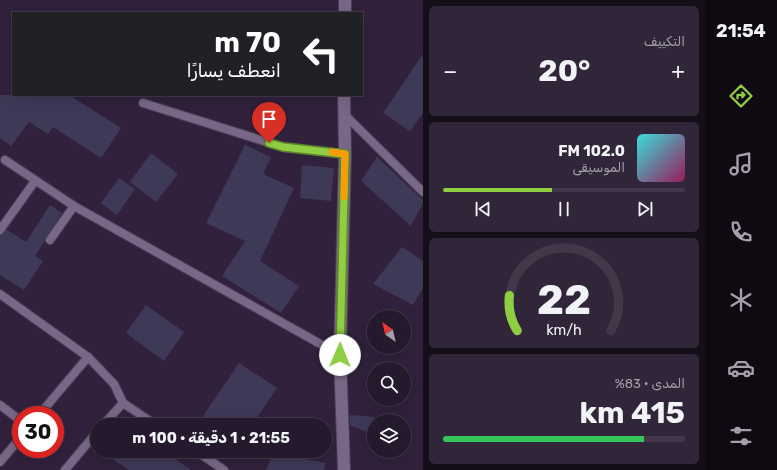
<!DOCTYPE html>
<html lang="ar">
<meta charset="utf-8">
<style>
body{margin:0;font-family:Rubik,"Noto Sans Arabic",sans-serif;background:#312639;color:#f1f3f6;direction:rtl;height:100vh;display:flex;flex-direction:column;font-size:15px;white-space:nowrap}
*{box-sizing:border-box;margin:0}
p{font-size:13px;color:#a3a0aa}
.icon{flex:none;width:22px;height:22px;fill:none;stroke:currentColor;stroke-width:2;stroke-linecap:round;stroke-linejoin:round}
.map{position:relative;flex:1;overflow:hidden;direction:ltr}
.sheet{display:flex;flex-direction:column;gap:6px;padding:6px;background:#140e19;width:282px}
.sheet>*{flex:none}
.guide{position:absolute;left:12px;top:12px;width:351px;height:84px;border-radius:0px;box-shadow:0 4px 16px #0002,0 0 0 1px #423849;direction:rtl;background:#202124;color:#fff;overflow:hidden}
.needle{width:26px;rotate:326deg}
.fabs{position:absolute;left:367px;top:310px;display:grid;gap:8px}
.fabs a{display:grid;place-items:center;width:44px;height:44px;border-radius:50%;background:#25192d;box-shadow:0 4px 16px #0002,0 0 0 1px #423849;font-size:20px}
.speed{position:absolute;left:12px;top:406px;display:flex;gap:8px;font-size:20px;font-weight:700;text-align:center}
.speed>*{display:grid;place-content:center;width:52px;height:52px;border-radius:50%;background:#25192d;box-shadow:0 4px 16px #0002,0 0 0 1px #423849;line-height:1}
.speed .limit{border:6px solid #d22;background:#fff;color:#111}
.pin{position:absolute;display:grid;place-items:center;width:34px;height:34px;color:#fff;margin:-41px -17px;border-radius:50% 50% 50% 0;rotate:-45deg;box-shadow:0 0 4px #0007}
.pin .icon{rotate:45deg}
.me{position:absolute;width:44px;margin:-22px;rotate:1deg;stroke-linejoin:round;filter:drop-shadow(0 0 3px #0008)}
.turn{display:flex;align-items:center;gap:14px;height:84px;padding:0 16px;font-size:18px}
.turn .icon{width:52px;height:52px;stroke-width:2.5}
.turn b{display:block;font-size:28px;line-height:34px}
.big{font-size:30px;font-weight:700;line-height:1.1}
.sheet .tile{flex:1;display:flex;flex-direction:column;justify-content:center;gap:6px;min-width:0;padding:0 14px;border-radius:6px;background:#312639}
.sheet .dial{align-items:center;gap:0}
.dial svg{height:104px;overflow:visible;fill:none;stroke:#423849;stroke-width:7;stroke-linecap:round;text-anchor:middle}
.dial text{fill:#f1f3f6;stroke:none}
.song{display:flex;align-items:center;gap:12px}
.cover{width:48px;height:48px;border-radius:6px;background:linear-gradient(135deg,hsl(180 70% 55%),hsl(330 70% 35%))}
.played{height:4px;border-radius:2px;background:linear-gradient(90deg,#8fcd42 45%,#423849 45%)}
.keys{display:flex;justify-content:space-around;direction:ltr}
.heat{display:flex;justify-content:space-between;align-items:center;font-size:22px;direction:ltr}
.charge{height:6px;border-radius:3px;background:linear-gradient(90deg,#34c759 83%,#423849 0)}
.trip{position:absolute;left:90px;top:418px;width:242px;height:40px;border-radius:20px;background:#25192d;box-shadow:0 4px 16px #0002,0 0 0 1px #423849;font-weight:700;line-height:40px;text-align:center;direction:rtl}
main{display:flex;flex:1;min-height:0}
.tabs{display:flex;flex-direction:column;width:72px;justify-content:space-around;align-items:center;background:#0f0a12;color:#a3a0aa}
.tabs .icon{width:28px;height:28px}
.tabs .current{color:#8fcd42}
.tabs b{font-size:18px;color:#f1f3f6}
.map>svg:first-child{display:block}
</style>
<main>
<nav class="tabs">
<b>21:54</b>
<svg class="icon current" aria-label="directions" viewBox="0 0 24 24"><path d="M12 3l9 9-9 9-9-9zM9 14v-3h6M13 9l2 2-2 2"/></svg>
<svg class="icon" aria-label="music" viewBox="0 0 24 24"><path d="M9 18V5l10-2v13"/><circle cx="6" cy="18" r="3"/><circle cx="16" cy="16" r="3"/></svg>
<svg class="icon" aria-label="phone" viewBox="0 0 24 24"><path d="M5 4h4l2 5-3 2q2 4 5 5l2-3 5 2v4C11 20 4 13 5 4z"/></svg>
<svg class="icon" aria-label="climate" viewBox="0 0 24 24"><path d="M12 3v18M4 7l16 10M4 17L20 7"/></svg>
<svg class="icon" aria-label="car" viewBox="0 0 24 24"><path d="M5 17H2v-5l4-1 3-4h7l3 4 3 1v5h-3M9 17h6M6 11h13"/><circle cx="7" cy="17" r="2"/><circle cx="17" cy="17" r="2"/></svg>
<svg class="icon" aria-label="filters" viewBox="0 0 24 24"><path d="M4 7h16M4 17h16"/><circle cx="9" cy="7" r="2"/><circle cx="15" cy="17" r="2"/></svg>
</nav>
<section class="sheet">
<div class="tile"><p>التكييف</p>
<div class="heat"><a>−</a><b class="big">20°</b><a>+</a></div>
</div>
<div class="tile">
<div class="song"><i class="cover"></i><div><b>102.0 FM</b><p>الموسيقى</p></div></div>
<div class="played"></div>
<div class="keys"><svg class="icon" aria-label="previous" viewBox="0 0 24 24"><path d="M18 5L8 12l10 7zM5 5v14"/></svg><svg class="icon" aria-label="pause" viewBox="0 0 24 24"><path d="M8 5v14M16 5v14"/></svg><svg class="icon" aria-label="next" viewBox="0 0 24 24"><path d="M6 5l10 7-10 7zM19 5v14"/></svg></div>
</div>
<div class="tile dial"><svg viewBox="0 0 100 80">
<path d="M14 69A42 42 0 1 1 86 69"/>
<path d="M14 69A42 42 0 0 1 8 42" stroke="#8fcd42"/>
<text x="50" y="56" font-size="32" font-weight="700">22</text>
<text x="50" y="72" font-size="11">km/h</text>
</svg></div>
<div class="tile"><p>المدى · 83%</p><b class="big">415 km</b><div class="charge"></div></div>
</section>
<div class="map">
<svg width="423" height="470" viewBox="0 0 423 470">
<rect width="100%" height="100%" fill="#31213c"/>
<g fill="#3d3957">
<polygon points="423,54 423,113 410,131 383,113"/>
<polygon points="0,95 69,95 121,128 101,158 53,127 48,134 29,122 11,146 0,138"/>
<polygon points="245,145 271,157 263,174 294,188 260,261 299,286 281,313 222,276 245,241 206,223"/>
<polygon points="151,153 178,174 156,202 130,182"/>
<polygon points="377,157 423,200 423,203 411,226 361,181"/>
<polygon points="302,165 334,168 331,201 300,198"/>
<polygon points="119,178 135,189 117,215 101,203"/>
<polygon points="50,205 62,213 35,256 43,261 24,290 0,275 0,235 7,230 26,242"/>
<polygon points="402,247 423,261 423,288 413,305 373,284"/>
<polygon points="146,305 184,332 164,361 126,333"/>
<polygon points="239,363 277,388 252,425 197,425"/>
<polygon points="350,415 374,417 374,435 350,425"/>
<polygon points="120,451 164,451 191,470 129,470 114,460"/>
<polygon points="273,453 325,463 324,470 266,470"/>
</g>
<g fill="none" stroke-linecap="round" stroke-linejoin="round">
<g stroke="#4c3f55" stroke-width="10">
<g id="lane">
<polyline points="143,103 283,147 345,154"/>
<polyline points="344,114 423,192"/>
<polyline points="5,160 74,206 340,355"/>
<polyline points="0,230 35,181"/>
<polyline points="50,240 74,206"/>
<polyline points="0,294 88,357 114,384 123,403 156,425"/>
<polyline points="0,405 21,421"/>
<polyline points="39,415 88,357"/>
<polyline points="103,425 123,403"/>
<polyline points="196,451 224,470"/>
<polyline points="0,462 21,437"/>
<polyline points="65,470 97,432"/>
</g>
</g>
<g stroke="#4c3f55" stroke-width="14">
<g id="street">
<polyline points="345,13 345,0"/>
<polyline points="344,470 340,355 345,154 344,95"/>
</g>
</g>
<use href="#lane" stroke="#796787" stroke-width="8"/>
<use href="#street" stroke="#796787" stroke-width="12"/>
</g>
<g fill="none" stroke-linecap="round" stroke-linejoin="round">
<g stroke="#5d852b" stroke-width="10">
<polyline id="route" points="269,143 283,147 345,154 340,355"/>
</g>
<use href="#route" stroke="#8fcd42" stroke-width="7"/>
<polyline stroke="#f59e0b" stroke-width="7" points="332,152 345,154 344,197"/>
</g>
</svg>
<div class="fabs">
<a><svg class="needle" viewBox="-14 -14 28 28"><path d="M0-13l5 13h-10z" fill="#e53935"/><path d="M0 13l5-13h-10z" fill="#a3a0aa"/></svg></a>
<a><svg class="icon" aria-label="search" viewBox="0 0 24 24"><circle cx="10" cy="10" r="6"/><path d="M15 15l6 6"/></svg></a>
<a><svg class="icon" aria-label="layers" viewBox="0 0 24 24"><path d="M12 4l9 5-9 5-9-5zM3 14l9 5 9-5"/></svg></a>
</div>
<div class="speed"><div class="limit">30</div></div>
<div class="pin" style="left:269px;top:143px;background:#d93025"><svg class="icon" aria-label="arrive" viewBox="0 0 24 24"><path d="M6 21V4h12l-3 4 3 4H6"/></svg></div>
<svg class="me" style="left:340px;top:355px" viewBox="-20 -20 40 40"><circle r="19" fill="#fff"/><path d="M0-13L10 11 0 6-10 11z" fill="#8fcd42"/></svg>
<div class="trip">21:55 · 1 دقيقة · 100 m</div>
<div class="guide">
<div class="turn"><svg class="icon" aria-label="left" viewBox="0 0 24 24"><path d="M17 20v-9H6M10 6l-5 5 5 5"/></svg><div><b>70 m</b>انعطف يسارًا</div></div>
</div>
</div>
</main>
